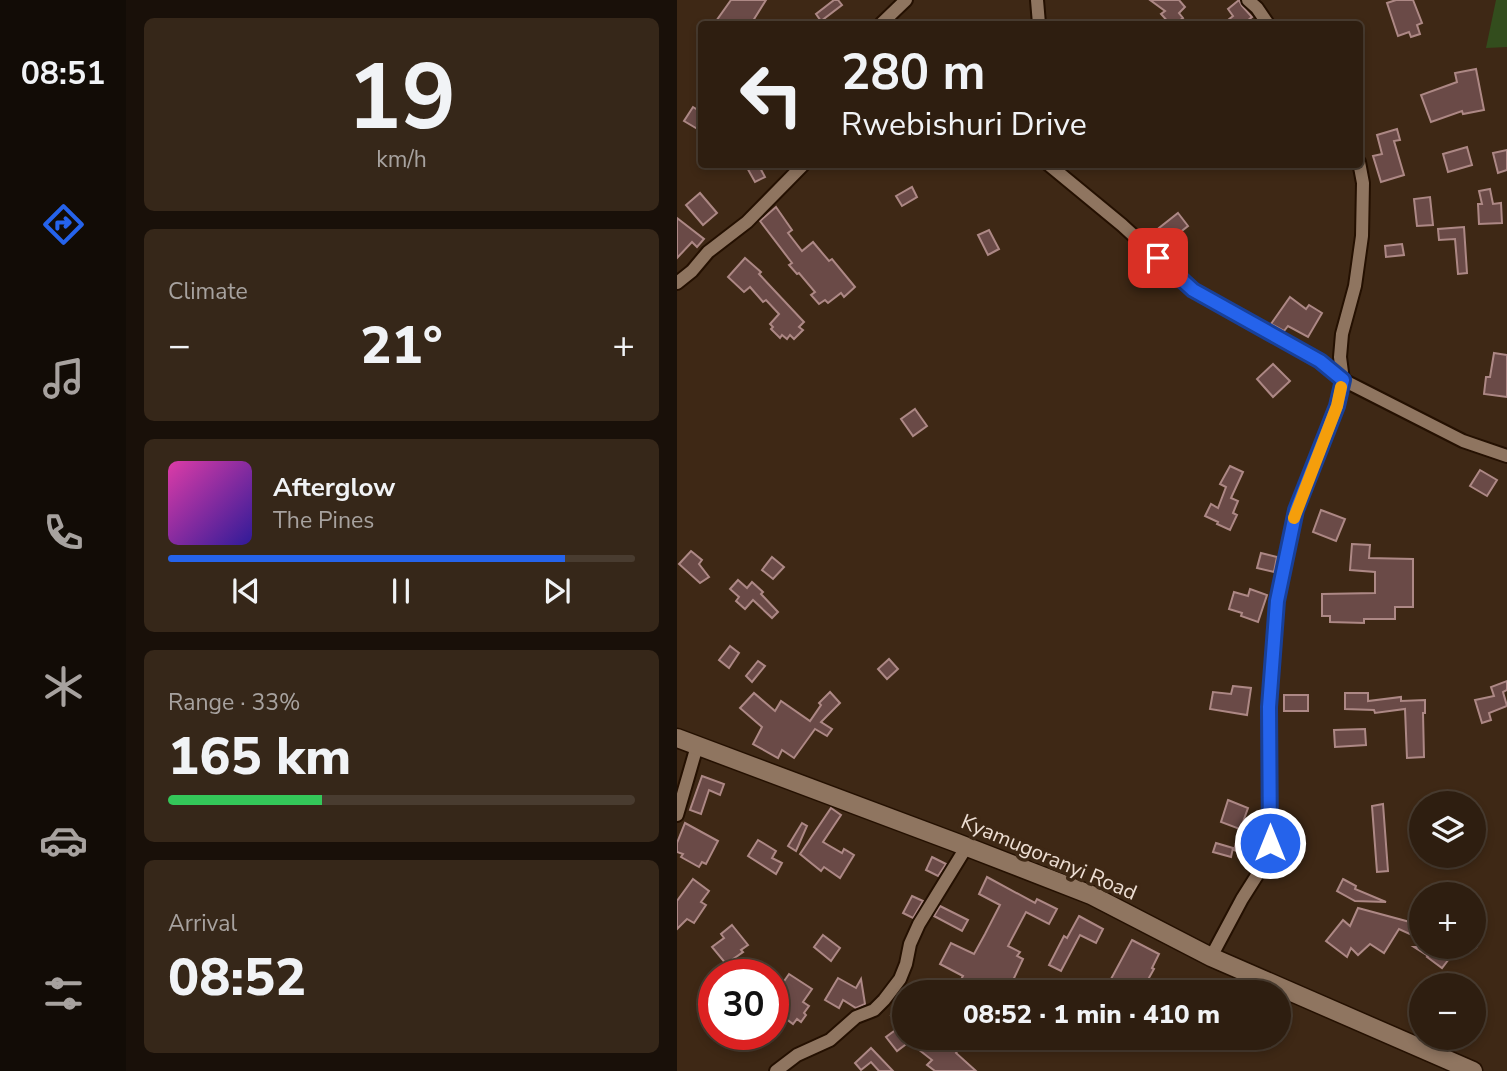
<!DOCTYPE html>
<meta charset="utf-8">
<style>
body{margin:0;font-family:"Nunito Sans",sans-serif;background:#362719;color:#f1f3f6;height:100vh;display:flex;flex-direction:column;font-size:26px;white-space:nowrap}
*{box-sizing:border-box;margin:0}
p{font-size:23px;color:#a7a29f}
.icon{flex:none;width:38px;height:38px;fill:none;stroke:currentColor;stroke-width:2;stroke-linecap:round;stroke-linejoin:round}
.map{position:relative;flex:1;overflow:hidden}
.details{display:flex;flex-direction:column;gap:18px;padding:18px;background:#191009;width:551px}
.details>*{flex:none}
.guide{position:absolute;left:21px;top:21px;width:665px;height:147px;border-radius:7px;box-shadow:0 4px 10px #0003,0 0 0 2px #493c30;background:#2e1e10;color:#f1f3f6;overflow:hidden}
.tools{position:absolute;left:732px;top:791px;display:grid;gap:14px}
.tools a{display:grid;place-items:center;width:77px;height:77px;border-radius:50%;background:#2e1e10;box-shadow:0 4px 10px #0003,0 0 0 2px #493c30;font-size:35px}
.speed{position:absolute;left:21px;top:959px;display:flex;gap:14px;font-size:35px;font-weight:700;text-align:center}
.speed>*{display:grid;place-content:center;width:91px;height:91px;border-radius:50%;background:#2e1e10;box-shadow:0 4px 10px #0003,0 0 0 2px #493c30;line-height:1}
.speed .limit{border:10px solid #d22;background:#fff;color:#111}
.pin{position:absolute;display:grid;place-items:center;width:60px;height:60px;color:#fff;margin:-30px;border-radius:14px;box-shadow:0 4px 10px #0006}
.me{position:absolute;width:77px;margin:-38px;rotate:0deg;stroke-linejoin:round;filter:drop-shadow(0 0 5px #0008)}
.turn{display:flex;align-items:center;gap:24px;height:147px;padding:0 28px;font-size:32px}
.turn .icon{width:91px;height:91px;stroke-width:2.5}
.turn b{display:block;font-size:49px;line-height:60px}
.big{font-size:52px;font-weight:800;line-height:1.1}
.details .tile{flex:1;display:flex;flex-direction:column;justify-content:center;gap:10px;min-width:0;padding:0 24px;border-radius:10px;background:#362719}
.details .dial{align-items:center;gap:0}
.dial b{font-size:91px;line-height:1}
.song{display:flex;align-items:center;gap:21px}
.cover{width:84px;height:84px;border-radius:10px;background:linear-gradient(135deg,hsl(320 70% 55%),hsl(250 70% 35%))}
.played{height:7px;border-radius:4px;background:linear-gradient(90deg,#2563eb 85%,#493c30 85%)}
.keys{display:flex;justify-content:space-around;direction:ltr}
.heat{display:flex;justify-content:space-between;align-items:center;font-size:38px;direction:ltr}
.charge{height:10px;border-radius:5px;background:linear-gradient(90deg,#34c759 33%,#493c30 0)}
.trip{position:absolute;left:215px;top:980px;width:399px;height:70px;border-radius:35px;background:#2e1e10;box-shadow:0 4px 10px #0003,0 0 0 2px #493c30;font-weight:800;line-height:70px;text-align:center}
main{display:flex;flex:1;min-height:0}
.tabs{display:flex;flex-direction:column;width:126px;justify-content:space-around;align-items:center;background:#120c06;color:#a7a29f}
.tabs .icon{width:49px;height:49px}
.tabs .current{color:#2563eb}
.tabs b{font-size:32px;color:#f1f3f6}
.map>svg:first-child{display:block}
</style>
<main>
<nav class="tabs">
<b>08:51</b>
<svg class="icon current" aria-label="directions" viewBox="0 0 24 24"><path d="M12 3l9 9-9 9-9-9zM9 14v-3h6M13 9l2 2-2 2"/></svg>
<svg class="icon" aria-label="music" viewBox="0 0 24 24"><path d="M9 18V5l10-2v13"/><circle cx="6" cy="18" r="3"/><circle cx="16" cy="16" r="3"/></svg>
<svg class="icon" aria-label="phone" viewBox="0 0 24 24"><path d="M5 4h4l2 5-3 2q2 4 5 5l2-3 5 2v4C11 20 4 13 5 4z"/></svg>
<svg class="icon" aria-label="climate" viewBox="0 0 24 24"><path d="M12 3v18M4 7l16 10M4 17L20 7"/></svg>
<svg class="icon" aria-label="car" viewBox="0 0 24 24"><path d="M5 17H2v-5l4-1 3-4h7l3 4 3 1v5h-3M9 17h6M6 11h13"/><circle cx="7" cy="17" r="2"/><circle cx="17" cy="17" r="2"/></svg>
<svg class="icon" aria-label="filters" viewBox="0 0 24 24"><path d="M4 7h16M4 17h16"/><circle cx="9" cy="7" r="2"/><circle cx="15" cy="17" r="2"/></svg>
</nav>
<section class="details">
<div class="tile dial"><b>19</b><p>km/h</p></div>
<div class="tile"><p>Climate</p>
<div class="heat"><a>−</a><b class="big">21°</b><a>+</a></div>
</div>
<div class="tile">
<div class="song"><i class="cover"></i><div><b>Afterglow</b><p>The Pines</p></div></div>
<div class="played"></div>
<div class="keys"><svg class="icon" aria-label="previous" viewBox="0 0 24 24"><path d="M18 5L8 12l10 7zM5 5v14"/></svg><svg class="icon" aria-label="pause" viewBox="0 0 24 24"><path d="M8 5v14M16 5v14"/></svg><svg class="icon" aria-label="next" viewBox="0 0 24 24"><path d="M6 5l10 7-10 7zM19 5v14"/></svg></div>
</div>
<div class="tile"><p>Range · 33%</p><b class="big">165 km</b><div class="charge"></div></div>
<div class="tile"><p>Arrival</p><b class="big">08:52</b></div>
</section>
<div class="map">
<svg width="830" height="1071" viewBox="0 0 830 1071">
<rect width="100%" height="100%" fill="#3e2815"/>
<polygon fill="#334d1d" points="819,0 830,0 830,47 809,48"/>
<g fill="#6a4a47" stroke="#ad8885" stroke-width="2">
<polygon points="54,0 89,0 74,24 62,24 56,21 54,24 37,24"/>
<polygon points="157,0 161,0 165,5 144,21 139,14"/>
<polygon points="473,0 502,0 508,7 502,13 506,18 498,24 493,24 484,14 488,11"/>
<polygon points="562,0 565,6 575,17 566,24 546,24 556,16 551,9"/>
<polygon points="719,0 736,0 745,23 740,25 743,34 734,37 732,32 721,36 710,3"/>
<polygon points="799,69 807,110 786,114 785,111 754,122 744,95 780,82 778,73"/>
<polygon points="16,107 24,112 24,131 7,121"/>
<polygon points="720,129 723,140 717,141 727,175 704,182 696,156 705,154 700,135"/>
<polygon points="790,147 795,165 771,172 766,154"/>
<polygon points="830,150 830,170 821,173 816,153"/>
<polygon points="68,164 81,164 88,177 78,182"/>
<polygon points="235,187 240,197 225,206 219,196"/>
<polygon points="813,189 816,204 824,203 825,223 802,224 801,204 805,204 802,191"/>
<polygon points="23,193 40,213 26,225 9,205"/>
<polygon points="753,197 756,225 740,226 737,199"/>
<polygon points="99,207 115,230 111,233 125,251 136,242 152,261 155,259 178,287 167,297 164,293 151,303 148,300 142,304 134,295 138,292 122,273 120,274 112,265 115,263 83,221"/>
<polygon points="501,213 511,226 492,241 482,228"/>
<polygon points="0,218 27,239 20,247 15,242 0,258"/>
<polygon points="787,227 790,273 781,274 778,239 762,240 761,229"/>
<polygon points="312,230 322,249 311,255 301,235"/>
<polygon points="725,244 727,255 709,257 708,246"/>
<polygon points="68,258 84,272 82,274 127,322 122,327 126,330 117,339 113,335 110,339 105,335 103,338 94,329 96,327 93,324 102,314 89,300 86,302 73,287 67,292 51,277"/>
<polygon points="613,297 629,309 632,305 645,313 631,337 611,326 607,331 594,324"/>
<polygon points="817,353 830,355 830,397 807,394 809,377 813,377"/>
<polygon points="596,364 613,381 596,397 580,379"/>
<polygon points="238,409 250,426 236,436 224,419"/>
<polygon points="553,466 566,472 554,498 561,501 556,513 560,515 553,530 540,524 541,522 528,516 534,504 541,508 549,487 543,484"/>
<polygon points="803,470 820,480 810,496 793,486"/>
<polygon points="644,510 668,519 659,541 636,532"/>
<polygon points="675,544 693,545 692,558 736,559 736,607 718,607 718,619 687,619 687,623 653,622 653,616 645,616 645,594 698,593 698,572 673,570"/>
<polygon points="14,551 25,560 22,564 32,577 23,583 2,564"/>
<polygon points="584,553 600,557 597,572 580,568"/>
<polygon points="95,557 107,567 96,579 85,570"/>
<polygon points="61,580 70,588 75,582 86,592 84,594 101,612 95,618 76,600 68,609 59,601 62,597 53,589"/>
<polygon points="573,589 590,595 581,622 564,616 565,613 552,609 557,592 571,596"/>
<polygon points="53,646 62,653 52,668 42,660"/>
<polygon points="212,659 221,669 210,679 201,669"/>
<polygon points="81,661 88,666 75,682 69,676"/>
<polygon points="830,681 830,690 826,692 830,706 812,713 814,720 805,723 798,700 817,696 814,687"/>
<polygon points="556,686 574,688 570,715 533,709 536,692 554,694"/>
<polygon points="153,692 163,703 144,722 155,729 150,736 138,729 117,758 105,750 101,758 76,744 85,727 63,708 77,693 98,711 104,701 133,721 144,705 142,703"/>
<polygon points="668,693 691,693 691,701 724,697 724,701 748,700 748,713 746,713 747,757 730,758 728,709 698,713 697,710 668,709"/>
<rect x="607" y="695" width="24" height="16"/>
<polygon points="688,729 689,745 658,747 657,730"/>
<polygon points="25,776 47,784 43,795 32,790 24,814 13,810"/>
<polygon points="551,800 571,808 566,822 582,826 573,855 557,850 563,829 544,822"/>
<polygon points="706,804 711,871 700,872 695,806"/>
<polygon points="154,808 164,815 146,842 165,853 167,849 177,855 163,878 147,867 144,871 123,854"/>
<polygon points="8,823 41,841 29,864 25,862 22,867 4,857 6,854 0,852 0,843"/>
<polygon points="125,823 130,826 119,851 111,846"/>
<polygon points="81,840 99,851 95,858 105,863 99,874 71,856"/>
<polygon points="539,843 556,848 554,857 536,852"/>
<polygon points="255,857 269,864 261,876 249,870"/>
<polygon points="310,877 358,903 360,899 380,909 372,924 349,912 331,946 343,952 340,956 346,959 331,991 321,986 318,992 277,992 286,976 263,964 274,943 297,954 308,934 323,905 302,894"/>
<polygon points="16,879 32,891 24,902 29,905 17,923 10,919 0,929 0,901"/>
<polygon points="666,879 679,886 678,889 709,902 678,901 660,891"/>
<polygon points="235,896 246,901 236,918 226,913"/>
<polygon points="743,896 744,919 737,936 722,929 707,953 693,944 681,955 674,948 670,957 649,941 666,920 673,926 681,908 733,922"/>
<polygon points="263,906 291,920 285,931 257,916"/>
<polygon points="402,916 426,929 419,943 403,935 384,971 372,965 387,936 390,938"/>
<polygon points="55,925 71,945 64,950 66,952 49,964 35,947 47,938 44,934"/>
<polygon points="146,935 163,948 154,961 137,947"/>
<polygon points="455,940 482,954 475,968 477,969 464,992 427,992"/>
<polygon points="737,947 800,947 772,959 765,968 750,957 751,956"/>
<polygon points="112,974 135,989 126,1002 132,1006 127,1013 129,1015 124,1022 120,1019 116,1024 96,1009 96,997"/>
<polygon points="161,978 179,988 184,979 188,1004 179,1008 166,1000 162,1008 148,1000"/>
<polygon points="228,990 228,1022 214,1015"/>
<polygon points="228,1023 228,1038 291,1038 279,1053 299,1071 258,1071 250,1065 255,1060 232,1042 220,1051 209,1037"/>
<polygon points="51,1034 69,1034 77,1041 70,1049"/>
<polygon points="194,1048 216,1071 202,1071 194,1062 184,1070 178,1063"/>
</g>
<g fill="none" stroke-linecap="round" stroke-linejoin="round">
<g stroke="#241001" stroke-width="16">
<g id="street">
<polyline points="360,0 362,24"/>
<polyline points="571,0 580,8 591,24"/>
<polyline points="204,24 229,0"/>
<polyline points="371,164 445,225 516,290 643,361 666,380 786,441 830,456"/>
<polyline points="0,283 15,271 31,252 70,222 127,164"/>
<polyline points="0,815 20,746"/>
<polyline points="534,957 565,899 584,869 593,843 592,707 600,601 619,510 660,406 666,380 663,357 665,334 678,286 685,236 686,183 682,162"/>
<polyline points="99,1071 120,1055 153,1040 179,1017 197,1010 207,1000 223,979 229,964 233,944 242,924 290,846"/>
</g>
</g>
<g stroke="#241001" stroke-width="21">
<polyline id="secondary" points="0,738 280,843 414,895 534,957 796,1071"/>
</g>
<use href="#street" stroke="#8f7560" stroke-width="12"/>
<use href="#secondary" stroke="#8f7560" stroke-width="18"/>
</g>
<g fill="none" stroke-linecap="round" stroke-linejoin="round">
<g stroke="#184099" stroke-width="18">
<polyline id="route" points="481,258 516,290 643,361 666,380 660,406 619,510 600,601 592,707 593,843"/>
</g>
<use href="#route" stroke="#2563eb" stroke-width="12"/>
<polyline stroke="#f59e0b" stroke-width="12" points="617,518 660,406 664,387"/>
</g>
<g text-anchor="middle" stroke-width="7" stroke-linejoin="round" paint-order="stroke">
<g font-size="21" fill="#edded3" stroke="#3e2815">
<text transform="translate(372 857) rotate(23)" y="7">Kyamugoranyi Road</text>
</g>
</g>
</svg>
<div class="tools">
<a><svg class="icon" aria-label="layers" viewBox="0 0 24 24"><path d="M12 4l9 5-9 5-9-5zM3 14l9 5 9-5"/></svg></a>
<a>+</a>
<a>−</a>
</div>
<div class="speed"><div class="limit">30</div></div>
<div class="pin" style="left:481px;top:258px;background:#d93025"><svg class="icon" aria-label="arrive" viewBox="0 0 24 24"><path d="M6 21V4h12l-3 4 3 4H6"/></svg></div>
<svg class="me" style="left:593px;top:843px" viewBox="-20 -20 40 40"><circle r="17" fill="#2563eb" stroke="#fff" stroke-width="3"/><path d="M0-11L8 9 0 5-8 9z" fill="#fff"/></svg>
<div class="trip">08:52 · 1 min · 410 m</div>
<div class="guide">
<div class="turn"><svg class="icon" aria-label="left" viewBox="0 0 24 24"><path d="M17 20v-9H6M10 6l-5 5 5 5"/></svg><div><b>280 m</b>Rwebishuri Drive</div></div>
</div>
</div>
</main>
